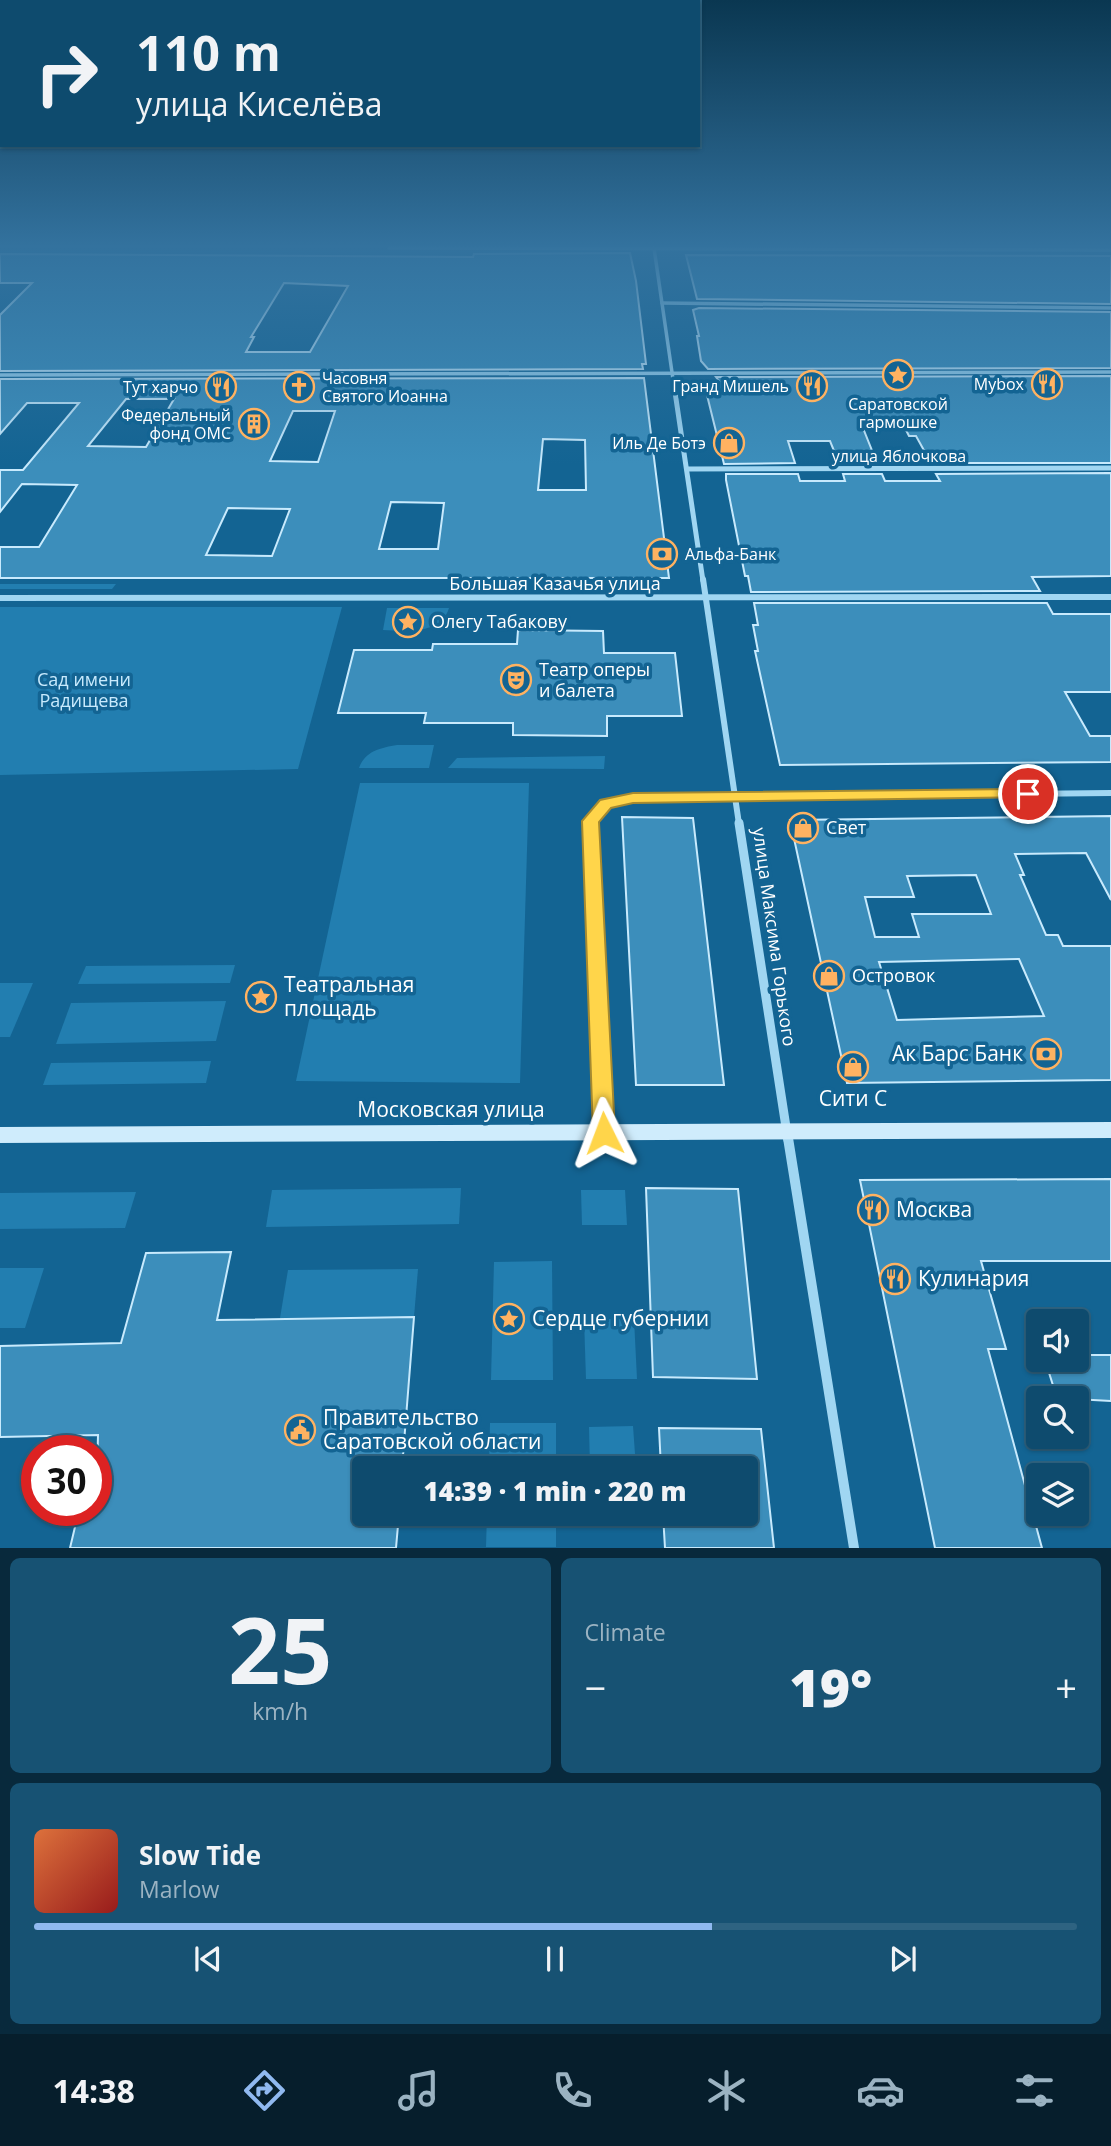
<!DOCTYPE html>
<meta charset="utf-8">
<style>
body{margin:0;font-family:"Open Sans",sans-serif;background:#175273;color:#f1f3f6;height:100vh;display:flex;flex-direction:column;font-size:26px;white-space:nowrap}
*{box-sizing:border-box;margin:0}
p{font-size:23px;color:#9bb3c2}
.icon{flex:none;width:38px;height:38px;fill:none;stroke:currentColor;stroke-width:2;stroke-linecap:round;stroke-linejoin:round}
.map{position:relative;height:1548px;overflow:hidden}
.panel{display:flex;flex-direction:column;gap:10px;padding:10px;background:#08293c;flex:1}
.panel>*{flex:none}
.guide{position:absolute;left:0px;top:0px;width:700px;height:147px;box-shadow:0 2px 5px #0004,0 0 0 2px #2e6381;background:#0e4b6e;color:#f1f3f6;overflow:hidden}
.controls{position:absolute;left:1026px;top:1309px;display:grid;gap:14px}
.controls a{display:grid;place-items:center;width:63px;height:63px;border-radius:7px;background:#0e4b6e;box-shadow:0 2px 5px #0004,0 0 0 2px #2e6381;font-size:35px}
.speed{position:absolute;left:21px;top:1435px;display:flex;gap:14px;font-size:35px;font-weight:700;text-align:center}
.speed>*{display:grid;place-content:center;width:91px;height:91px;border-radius:50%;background:#0e4b6e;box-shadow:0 2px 5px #0004,0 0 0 2px #2e6381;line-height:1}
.speed .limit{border:10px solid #d22;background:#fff;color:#111}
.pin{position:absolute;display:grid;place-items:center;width:60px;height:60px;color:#fff;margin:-30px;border:4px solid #fff;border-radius:50%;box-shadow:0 2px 7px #0007}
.me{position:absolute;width:77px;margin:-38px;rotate:357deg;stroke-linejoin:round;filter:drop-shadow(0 0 5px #0008)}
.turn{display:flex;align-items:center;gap:24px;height:147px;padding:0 21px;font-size:32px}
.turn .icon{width:91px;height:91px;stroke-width:2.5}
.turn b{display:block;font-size:49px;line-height:60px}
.big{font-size:52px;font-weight:800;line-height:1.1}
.panel .widget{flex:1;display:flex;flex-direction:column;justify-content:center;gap:10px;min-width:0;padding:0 24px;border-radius:10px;background:#175273}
.panel .dial{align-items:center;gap:0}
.dial b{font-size:91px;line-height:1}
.song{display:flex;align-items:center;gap:21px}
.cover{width:84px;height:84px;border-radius:10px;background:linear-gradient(135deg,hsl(20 70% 55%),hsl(0 70% 35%))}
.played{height:7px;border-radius:4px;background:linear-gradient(90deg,#90b9f0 65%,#2e6381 65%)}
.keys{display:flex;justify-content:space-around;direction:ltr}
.heat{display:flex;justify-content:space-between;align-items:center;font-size:38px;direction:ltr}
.panel .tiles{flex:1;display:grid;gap:10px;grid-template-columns:1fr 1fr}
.widget:last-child{grid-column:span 2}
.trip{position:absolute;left:352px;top:1456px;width:406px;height:70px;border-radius:7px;background:#0e4b6e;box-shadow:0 2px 5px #0004,0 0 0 2px #2e6381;font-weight:800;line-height:70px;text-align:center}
.tab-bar{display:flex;height:112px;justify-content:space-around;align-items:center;background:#061e2c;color:#9bb3c2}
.tab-bar .icon{width:49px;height:49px}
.tab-bar .current{color:#90b9f0}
.tab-bar b{font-size:32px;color:#f1f3f6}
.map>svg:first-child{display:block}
</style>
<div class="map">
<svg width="1111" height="1548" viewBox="0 0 1111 1548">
<rect width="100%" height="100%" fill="#136493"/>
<g fill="#227eb0">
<polygon points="0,584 116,584 112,589 0,589"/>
<polygon points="0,607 342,607 298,769 0,775"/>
<path d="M387 608H449C441 635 405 631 383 630Z"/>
<path d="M397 745H434L429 768H359C365 751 380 748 397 745Z"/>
<polygon points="605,756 604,769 448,768 457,758"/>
<polygon points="360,783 529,783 520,1083 296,1081"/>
<polygon points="235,965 230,983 78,984 86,966"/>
<polygon points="0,983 33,983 10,1037 0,1037"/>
<polygon points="226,1001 216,1041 56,1044 71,1003"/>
<polygon points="211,1061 206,1083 43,1085 51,1063"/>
<polygon points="461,1188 459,1224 266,1227 272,1190"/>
<polygon points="581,1190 625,1190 627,1225 582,1225"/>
<polygon points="136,1192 125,1228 0,1229 0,1193"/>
<polygon points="552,1261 553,1380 491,1380 494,1262"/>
<polygon points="0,1268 44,1268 25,1328 0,1328"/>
<polygon points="418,1269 414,1317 280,1318 288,1270"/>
<polygon points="584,1319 634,1319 637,1379 586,1379"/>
<polygon points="490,1423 556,1423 556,1468 489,1468"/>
<polygon points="633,1426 636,1468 590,1468 589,1427"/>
<polygon points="487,1514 556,1514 556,1547 486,1547"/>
</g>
<g fill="#3c8ebb" stroke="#c8eafd" stroke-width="2" fill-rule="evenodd">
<path d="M630 253 636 281 646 364H642L643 369 0 371V315L32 283H0V254L473 257 474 254ZM284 283 348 286 310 352H246L254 337H251Z"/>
<polygon points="686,255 1111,256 1111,304 697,299"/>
<polygon points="699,308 1111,312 1111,368 708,369 701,361 697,336 699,336 693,310"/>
<polygon points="1111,376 1111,463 931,463 916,436 909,436 905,428 863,428 877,463 839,463 830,441 788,441 795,463 724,464 705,387 719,381 716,377"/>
<path d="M644 378 669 578H0V547H39L77 485 22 484 0 512V470H23L79 403H27L0 434V379ZM126 399H174L146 447 88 446ZM293 411H335L318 462 270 461ZM543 439 585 440 586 490H538ZM391 502 444 503 438 549H379ZM228 508 290 509 272 556 206 555Z"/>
<polygon points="1111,473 1111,576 1032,577 1040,591 751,592 748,576 745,576 726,480 726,474 798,474 800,481 845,481 843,474 882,474 885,481 940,481 936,474"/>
<polygon points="754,603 1047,603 1053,614 1111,614 1111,692 1065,692 1090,736 1111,736 1111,762 780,765 755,651 758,651 753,625 758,625"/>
<polygon points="518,630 603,631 604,653 675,653 682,716 607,716 607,736 513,735 513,723 424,723 426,713 338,713 354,650 432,650 433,644 517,644"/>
<path d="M1111 816V900L1086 853 1015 854 1024 875H1020L1046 935H1058L1063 946H1111V1080L847 1083 790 820ZM976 875 991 914H912L919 937H875L865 897H914L907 876ZM1019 959 1044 1016 897 1020 879 962Z"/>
<polygon points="622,817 693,818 724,1085 636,1085"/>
<polygon points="1111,1179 1111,1261 981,1261 1006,1349 988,1349 1042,1548 935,1548 860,1180"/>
<polygon points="646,1188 738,1189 757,1379 653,1377"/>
<polygon points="231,1252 217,1320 414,1317 402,1468 364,1468 364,1514 399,1514 396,1548 70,1548 79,1510 96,1510 98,1435 0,1437 0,1346 121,1343 146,1253"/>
<polygon points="1076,1355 1111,1355 1111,1401 1057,1398 1045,1360 1076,1360"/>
<polygon points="659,1428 761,1429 774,1548 665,1548 663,1514 746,1514 746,1468 661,1468"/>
</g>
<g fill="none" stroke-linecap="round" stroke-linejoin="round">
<polyline stroke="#a0d6f2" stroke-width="3.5" points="0,375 1111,372"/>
<g stroke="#a0d6f2" stroke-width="3.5">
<polyline points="389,248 1111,250"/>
<polyline points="654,248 675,393"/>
<polyline points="662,303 1111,308"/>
</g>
<g stroke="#a0d6f2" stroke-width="5">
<polyline points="675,392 703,581"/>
<polyline points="687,469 1111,468"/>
</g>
<g stroke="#a0d6f2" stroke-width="6">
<polyline points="703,579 739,824"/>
<polyline points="0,598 1111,597"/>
<polyline points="591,824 606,804 633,798 1111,793"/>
</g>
<g stroke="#a0d6f2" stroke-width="9">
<polyline points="591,823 604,1131"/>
<polyline points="739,823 788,1140"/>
</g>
<polyline stroke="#a0d6f2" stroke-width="10" points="788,1138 854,1548"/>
<polygon fill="#cfecfc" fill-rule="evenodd" points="1111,1122 1111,1138 0,1143 0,1127"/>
</g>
<linearGradient id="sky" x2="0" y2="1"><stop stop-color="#0a3751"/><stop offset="0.53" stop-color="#33729e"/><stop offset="1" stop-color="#33729e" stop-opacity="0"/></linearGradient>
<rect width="1111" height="464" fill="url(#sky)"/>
<polygon fill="#ffd54a" stroke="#a68a30" stroke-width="2" points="1028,789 1034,790 1034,797 633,803 611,808 599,822 615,1133 612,1139 604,1142 597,1139 593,1133 582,821 600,800 633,793"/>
<defs>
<g id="sight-ring" transform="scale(1.575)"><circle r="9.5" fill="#136493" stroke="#ffb261" stroke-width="1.5"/><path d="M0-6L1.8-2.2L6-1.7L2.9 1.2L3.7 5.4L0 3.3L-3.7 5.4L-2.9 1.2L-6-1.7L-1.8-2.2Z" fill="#ffb261"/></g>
<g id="restaurant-ring" transform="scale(1.575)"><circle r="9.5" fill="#136493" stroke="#ffb261" stroke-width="1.5"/><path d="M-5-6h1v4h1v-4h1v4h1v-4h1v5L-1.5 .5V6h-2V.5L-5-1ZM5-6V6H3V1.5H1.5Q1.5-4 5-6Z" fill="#ffb261"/></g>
<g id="church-ring" transform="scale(1.575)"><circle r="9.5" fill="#136493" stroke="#ffb261" stroke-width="1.5"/><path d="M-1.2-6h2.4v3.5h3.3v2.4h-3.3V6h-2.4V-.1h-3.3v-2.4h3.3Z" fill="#ffb261"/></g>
<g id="building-ring" transform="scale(1.575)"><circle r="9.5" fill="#136493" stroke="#ffb261" stroke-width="1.5"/><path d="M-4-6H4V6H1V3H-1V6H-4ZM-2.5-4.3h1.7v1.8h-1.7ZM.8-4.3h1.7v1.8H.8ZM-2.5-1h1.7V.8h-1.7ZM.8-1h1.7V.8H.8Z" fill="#ffb261"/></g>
<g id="shop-ring" transform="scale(1.575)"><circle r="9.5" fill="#136493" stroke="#ffb261" stroke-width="1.5"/><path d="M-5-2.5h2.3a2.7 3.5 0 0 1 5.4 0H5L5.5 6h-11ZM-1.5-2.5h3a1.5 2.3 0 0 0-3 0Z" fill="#ffb261"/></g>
<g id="bank-ring" transform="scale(1.575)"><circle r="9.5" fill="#136493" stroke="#ffb261" stroke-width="1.5"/><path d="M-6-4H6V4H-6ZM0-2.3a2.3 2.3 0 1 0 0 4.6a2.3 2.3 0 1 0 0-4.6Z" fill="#ffb261"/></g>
<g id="theatre-ring" transform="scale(1.575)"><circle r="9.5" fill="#136493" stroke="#ffb261" stroke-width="1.5"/><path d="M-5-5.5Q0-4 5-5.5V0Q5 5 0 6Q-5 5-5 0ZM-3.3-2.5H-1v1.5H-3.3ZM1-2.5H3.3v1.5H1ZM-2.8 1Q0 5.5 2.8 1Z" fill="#ffb261"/></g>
<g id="civic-ring" transform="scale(1.575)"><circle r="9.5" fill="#136493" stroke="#ffb261" stroke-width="1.5"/><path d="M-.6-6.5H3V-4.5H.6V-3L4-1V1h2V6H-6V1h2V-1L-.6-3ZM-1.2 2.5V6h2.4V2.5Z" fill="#ffb261"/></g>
</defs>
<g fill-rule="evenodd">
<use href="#sight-ring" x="898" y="375"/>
<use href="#restaurant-ring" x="1047" y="384"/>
<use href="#restaurant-ring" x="812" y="386"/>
<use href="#restaurant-ring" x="221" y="387"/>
<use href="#church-ring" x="299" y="387"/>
<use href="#building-ring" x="254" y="424"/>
<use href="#shop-ring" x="729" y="443"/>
<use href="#bank-ring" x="662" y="554"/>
<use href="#sight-ring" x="408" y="622"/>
<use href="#theatre-ring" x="516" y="680"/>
<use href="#shop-ring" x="803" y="828"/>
<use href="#shop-ring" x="829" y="976"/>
<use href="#sight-ring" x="261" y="997"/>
<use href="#bank-ring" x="1046" y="1054"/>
<use href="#shop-ring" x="853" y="1067"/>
<use href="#restaurant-ring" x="873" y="1210"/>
<use href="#restaurant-ring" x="895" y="1279"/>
<use href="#sight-ring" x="509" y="1319"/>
<use href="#civic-ring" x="300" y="1430"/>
</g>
<g text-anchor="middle" stroke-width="7" stroke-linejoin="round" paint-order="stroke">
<g font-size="16" fill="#fff" stroke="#136493" text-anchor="end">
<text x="322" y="384" text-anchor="start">Часовня<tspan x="322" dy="18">Святого Иоанна</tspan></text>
<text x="1024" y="390">Mybox</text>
<text x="789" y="392">Гранд Мишель</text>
<text x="198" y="393">Тут харчо</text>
<text x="898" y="410" text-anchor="middle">Саратовской<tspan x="898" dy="18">гармошке</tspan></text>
<text x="231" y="421">Федеральный<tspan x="231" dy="18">фонд ОМС</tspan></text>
<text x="706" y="449">Иль Де Ботэ</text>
<text x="685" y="560" text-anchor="start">Альфа-Банк</text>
</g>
<g font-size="16" fill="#fff" stroke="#136493">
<text x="899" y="462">улица Яблочкова</text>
</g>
<g font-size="18" fill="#fff" stroke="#136493">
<text x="555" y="590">Большая Казачья улица</text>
<text transform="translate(774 937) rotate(82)" y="6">улица Максима Горького</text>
</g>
<g font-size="18" fill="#fff" stroke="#136493" text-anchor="start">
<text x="431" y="628">Олегу Табакову</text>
<text x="539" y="676">Театр оперы<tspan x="539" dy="21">и балета</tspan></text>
<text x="826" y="834">Свет</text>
<text x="852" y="982">Островок</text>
</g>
<g font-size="18" fill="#c8eafd" stroke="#136493">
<text x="84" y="686">Сад имени<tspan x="84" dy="21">Радищева</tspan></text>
</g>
<g font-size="21" fill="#fff" stroke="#136493" text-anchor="start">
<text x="284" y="992">Театральная<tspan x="284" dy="24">площадь</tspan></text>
<text x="1023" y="1061" text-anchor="end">Ак Барс Банк</text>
<text x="853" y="1106" text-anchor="middle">Сити С</text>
<text x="896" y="1217">Москва</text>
<text x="918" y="1286">Кулинария</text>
<text x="532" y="1326">Сердце губернии</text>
<text x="323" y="1425">Правительство<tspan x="323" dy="24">Саратовской области</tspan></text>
</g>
<g font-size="21" fill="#fff" stroke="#136493">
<text x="451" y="1117">Московская улица</text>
</g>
</g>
</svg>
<div class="controls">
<a><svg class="icon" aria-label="sound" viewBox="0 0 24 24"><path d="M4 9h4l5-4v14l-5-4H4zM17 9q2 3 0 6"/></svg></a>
<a><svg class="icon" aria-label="search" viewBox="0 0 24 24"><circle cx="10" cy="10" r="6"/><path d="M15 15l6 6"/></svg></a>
<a><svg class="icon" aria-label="layers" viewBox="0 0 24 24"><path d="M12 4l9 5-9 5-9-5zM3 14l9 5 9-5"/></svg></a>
</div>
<div class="speed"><div class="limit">30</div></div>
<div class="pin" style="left:1028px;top:794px;background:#d93025"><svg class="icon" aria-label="arrive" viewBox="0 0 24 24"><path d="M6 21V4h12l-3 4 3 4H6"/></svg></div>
<svg class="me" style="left:604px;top:1133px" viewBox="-20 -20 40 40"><path d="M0-17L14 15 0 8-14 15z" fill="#ffd54a" stroke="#fff" stroke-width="4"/></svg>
<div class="trip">14:39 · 1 min · 220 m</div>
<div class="guide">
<div class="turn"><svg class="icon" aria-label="right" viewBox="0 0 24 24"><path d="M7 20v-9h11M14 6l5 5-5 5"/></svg><div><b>110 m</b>улица Киселёва</div></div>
</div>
</div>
<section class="panel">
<div class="tiles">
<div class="widget dial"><b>25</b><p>km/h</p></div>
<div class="widget"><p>Climate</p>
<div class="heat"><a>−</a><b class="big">19°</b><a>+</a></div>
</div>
<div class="widget">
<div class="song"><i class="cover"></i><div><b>Slow Tide</b><p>Marlow</p></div></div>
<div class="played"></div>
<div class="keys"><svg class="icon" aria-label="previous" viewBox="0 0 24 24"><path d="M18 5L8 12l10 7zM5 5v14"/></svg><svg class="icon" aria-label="pause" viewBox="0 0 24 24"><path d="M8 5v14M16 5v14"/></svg><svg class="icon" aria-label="next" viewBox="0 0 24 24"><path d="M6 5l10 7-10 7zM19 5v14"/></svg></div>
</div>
</div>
</section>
<nav class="tab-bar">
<b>14:38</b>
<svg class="icon current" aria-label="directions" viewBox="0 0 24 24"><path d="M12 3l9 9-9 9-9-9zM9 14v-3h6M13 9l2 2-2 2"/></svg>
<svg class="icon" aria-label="music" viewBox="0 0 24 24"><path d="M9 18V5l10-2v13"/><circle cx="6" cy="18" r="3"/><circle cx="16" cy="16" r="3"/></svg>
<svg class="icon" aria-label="phone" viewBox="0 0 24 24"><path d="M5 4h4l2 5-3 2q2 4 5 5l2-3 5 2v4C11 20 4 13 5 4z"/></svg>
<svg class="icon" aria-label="climate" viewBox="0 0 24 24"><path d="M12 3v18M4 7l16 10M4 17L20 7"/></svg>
<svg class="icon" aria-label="car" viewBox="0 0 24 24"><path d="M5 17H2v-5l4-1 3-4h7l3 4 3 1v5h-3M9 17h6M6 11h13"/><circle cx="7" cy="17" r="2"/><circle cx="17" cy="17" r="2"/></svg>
<svg class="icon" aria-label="filters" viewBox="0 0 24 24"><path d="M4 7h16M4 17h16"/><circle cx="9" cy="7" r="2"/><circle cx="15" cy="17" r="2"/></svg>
</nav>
